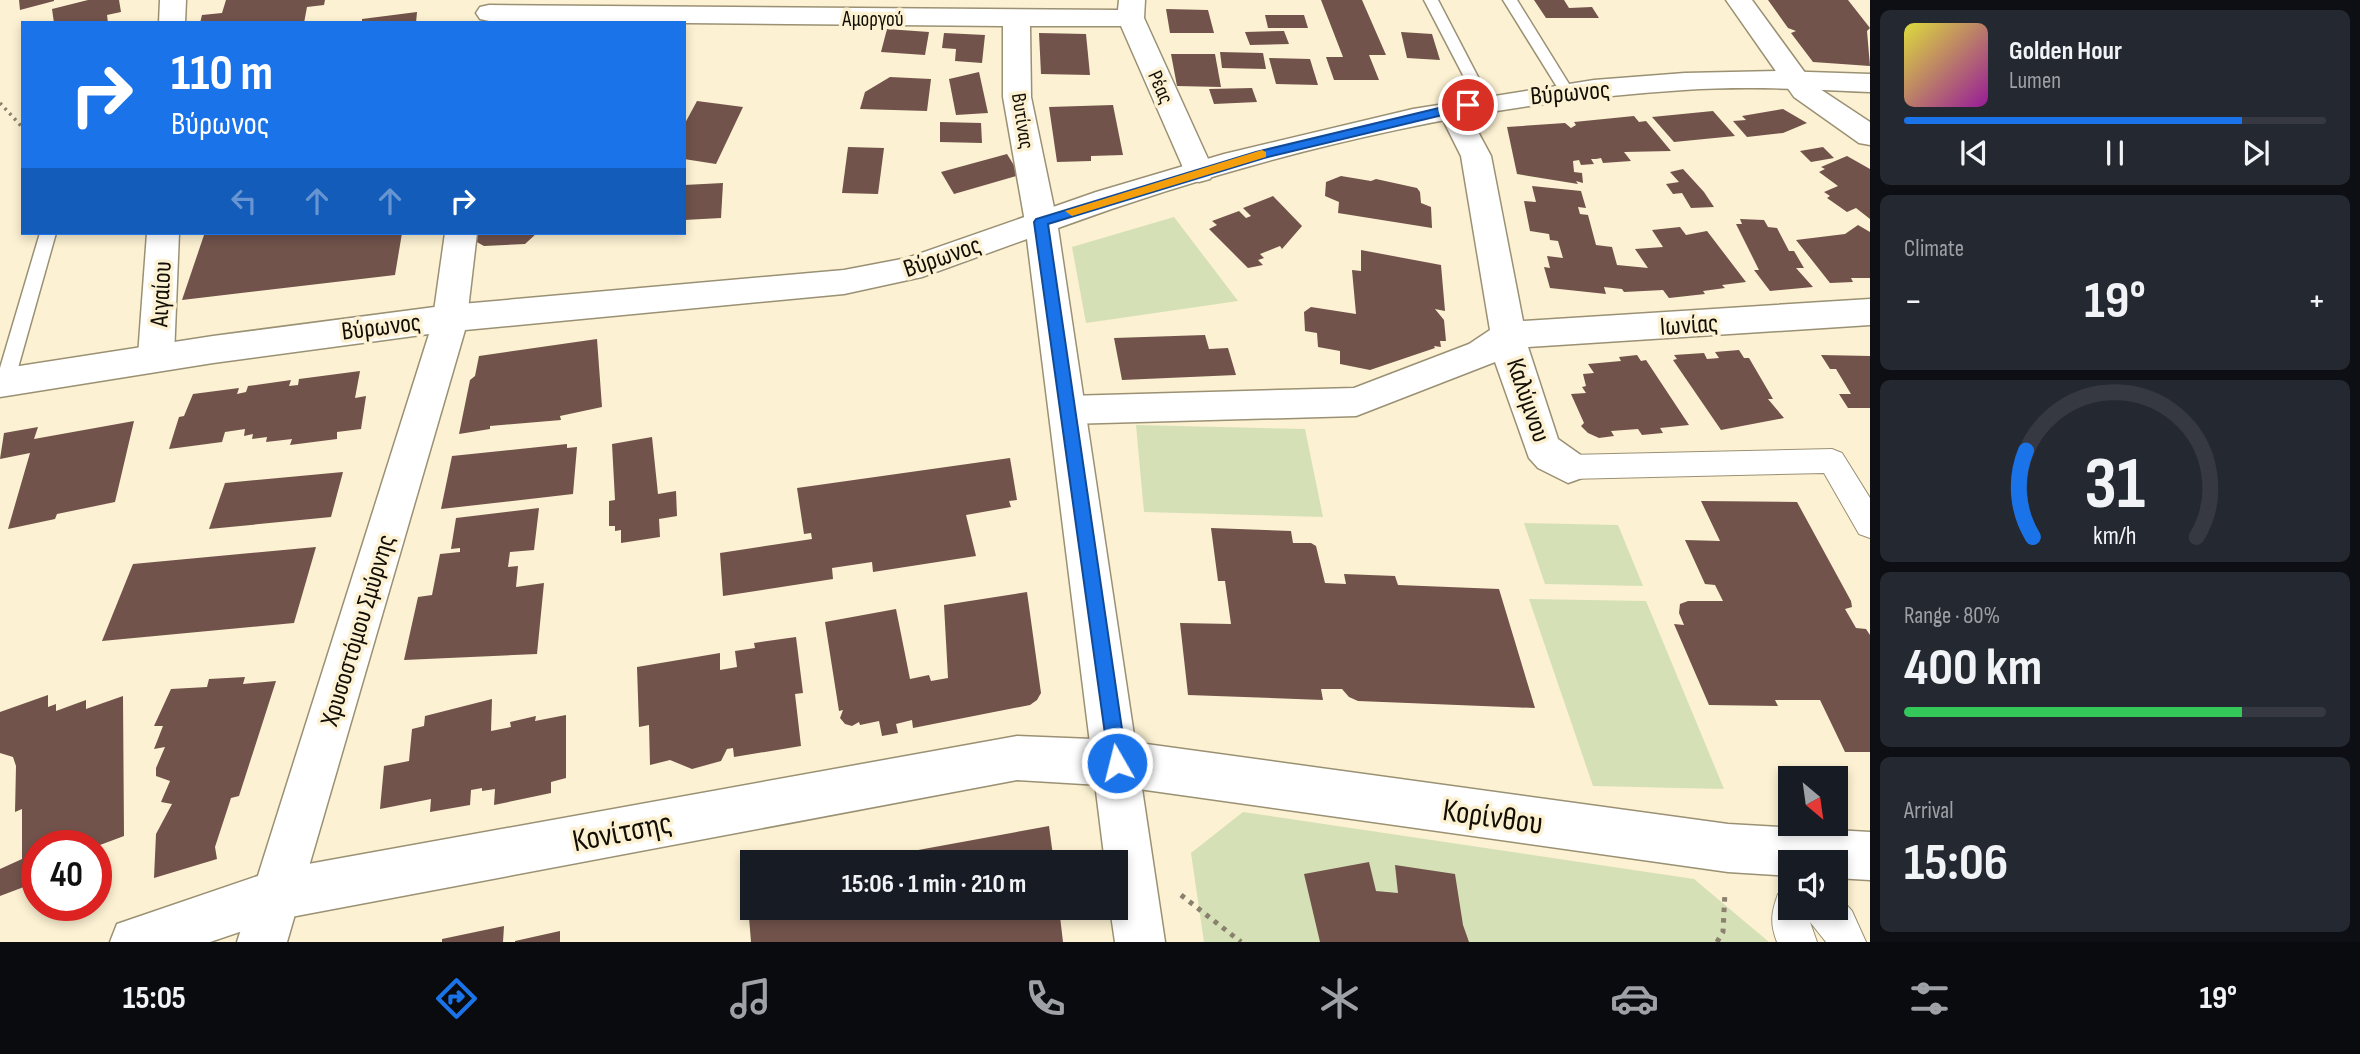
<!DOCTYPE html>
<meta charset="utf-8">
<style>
body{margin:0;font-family:"Sofia Sans Condensed",sans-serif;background:#242831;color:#f1f3f6;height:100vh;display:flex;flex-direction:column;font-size:26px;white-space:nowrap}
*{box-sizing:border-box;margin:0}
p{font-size:23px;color:#9ea1a6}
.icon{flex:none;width:38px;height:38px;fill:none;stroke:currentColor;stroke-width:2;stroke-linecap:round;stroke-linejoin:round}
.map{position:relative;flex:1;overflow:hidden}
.details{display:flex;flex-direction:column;gap:10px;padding:10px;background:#0d0f14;width:490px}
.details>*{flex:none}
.hud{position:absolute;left:21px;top:21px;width:665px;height:214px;border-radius:0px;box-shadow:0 4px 10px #0003;background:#1a73e8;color:#fff;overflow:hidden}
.needle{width:46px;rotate:151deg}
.fabs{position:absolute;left:1778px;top:766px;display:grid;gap:14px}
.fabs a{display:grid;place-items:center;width:70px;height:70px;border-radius:0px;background:#171b24;box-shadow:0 4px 10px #0003;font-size:35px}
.speed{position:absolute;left:21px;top:830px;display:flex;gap:14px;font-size:35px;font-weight:700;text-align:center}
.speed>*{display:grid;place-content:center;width:91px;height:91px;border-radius:50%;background:#171b24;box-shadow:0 4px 10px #0003;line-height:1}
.speed .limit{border:10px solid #d22;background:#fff;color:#111}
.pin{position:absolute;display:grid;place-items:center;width:60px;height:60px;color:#fff;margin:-30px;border:4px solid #fff;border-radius:50%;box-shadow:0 2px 7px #0007}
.me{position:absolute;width:77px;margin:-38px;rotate:352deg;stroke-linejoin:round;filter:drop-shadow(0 0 5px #0008)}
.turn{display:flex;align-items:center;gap:24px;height:147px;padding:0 35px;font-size:32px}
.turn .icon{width:91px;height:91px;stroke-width:2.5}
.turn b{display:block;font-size:49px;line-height:60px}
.lanes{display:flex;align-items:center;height:66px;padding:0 35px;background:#0003;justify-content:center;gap:35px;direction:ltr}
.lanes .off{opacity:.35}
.big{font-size:52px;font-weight:700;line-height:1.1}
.details .card{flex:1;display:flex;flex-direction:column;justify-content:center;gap:10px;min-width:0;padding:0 24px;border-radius:10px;background:#242831}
.details .dial{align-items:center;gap:0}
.dial svg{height:182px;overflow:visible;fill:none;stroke:#363941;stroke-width:7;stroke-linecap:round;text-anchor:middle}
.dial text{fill:#f1f3f6;stroke:none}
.song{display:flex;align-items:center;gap:21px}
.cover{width:84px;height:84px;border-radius:10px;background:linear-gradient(135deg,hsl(60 70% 55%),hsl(300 70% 35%))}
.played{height:7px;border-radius:4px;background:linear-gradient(90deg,#1a73e8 80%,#363941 80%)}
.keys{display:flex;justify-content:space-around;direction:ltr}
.heat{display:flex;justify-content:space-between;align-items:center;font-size:38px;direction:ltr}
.charge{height:10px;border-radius:5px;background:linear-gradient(90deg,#34c759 80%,#363941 0)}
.trip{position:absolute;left:740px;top:850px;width:388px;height:70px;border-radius:0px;background:#171b24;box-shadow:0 4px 10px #0003;font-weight:700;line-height:70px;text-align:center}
.tab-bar{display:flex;height:112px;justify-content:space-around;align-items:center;background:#090b0e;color:#9ea1a6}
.tab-bar .icon{width:49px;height:49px}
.tab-bar .selected{color:#1a73e8}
.tab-bar b{font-size:32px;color:#f1f3f6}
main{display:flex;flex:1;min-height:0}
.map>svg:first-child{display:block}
</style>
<main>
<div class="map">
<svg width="1870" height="942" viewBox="0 0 1870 942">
<rect width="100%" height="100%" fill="#fcf1d2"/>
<g fill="#d6e0b7">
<polygon points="1174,217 1238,301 1086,323 1072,247"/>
<polygon points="1136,425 1305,429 1323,517 1144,512"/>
<polygon points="1524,523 1618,525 1643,586 1545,584"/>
<polygon points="1529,599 1646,601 1724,789 1593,786"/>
<polygon points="1243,812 1694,879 1769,942 1204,942 1191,853"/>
</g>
<g fill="#71534b">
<polygon points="19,0 54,0 54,1 20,10"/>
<polygon points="88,0 119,0 121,12 107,15 108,23 54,23 52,9"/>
<polygon points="226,0 325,0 324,5 307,7 304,23 200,23 202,15 222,13"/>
<polygon points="1321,0 1362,0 1386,55 1369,55 1379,80 1334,80 1326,57 1343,57"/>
<polygon points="1534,0 1564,0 1569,8 1592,7 1599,18 1546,18"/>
<polygon points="1768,0 1848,0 1870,28 1867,31 1870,66 1813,62 1791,33 1796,31 1788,28"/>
<polygon points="1166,9 1208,10 1214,33 1170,33"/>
<polygon points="417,12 416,23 362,23 362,19"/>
<polygon points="1265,15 1304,15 1308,28 1268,28"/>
<polygon points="887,29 929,32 925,55 881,52"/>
<polygon points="1284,31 1289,44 1250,45 1245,32"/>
<polygon points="1401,32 1432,34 1440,60 1407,58"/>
<polygon points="944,33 985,35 982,63 955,61 956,49 942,48"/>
<polygon points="1039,33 1086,34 1090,75 1041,74"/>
<polygon points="1220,52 1263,53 1266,69 1222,68"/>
<polygon points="1171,54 1215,54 1221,87 1177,86"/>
<polygon points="1269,58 1310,59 1318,85 1276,84"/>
<polygon points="979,72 988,113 956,115 949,79"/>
<polygon points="890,77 931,79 927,111 860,109 865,92"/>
<polygon points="1252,88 1257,102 1214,104 1209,89"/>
<polygon points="697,101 743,107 716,164 684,159 684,125"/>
<polygon points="1113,105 1123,155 1091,156 1091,161 1057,162 1049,107"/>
<polygon points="1783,109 1807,123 1783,133 1747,137 1733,121 1746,120 1742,116"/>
<polygon points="1713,111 1735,136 1674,142 1652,117"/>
<polygon points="1634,116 1639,122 1646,121 1671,151 1624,152 1631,161 1603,163 1601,158 1596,159 1591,159 1594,164 1581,165 1579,160 1573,161 1574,172 1582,173 1583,183 1576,181 1578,184 1517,174 1507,127 1565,123 1571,128 1576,125 1574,122"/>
<polygon points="940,122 981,123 982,143 940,142"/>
<polygon points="848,147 884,148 878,194 842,193"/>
<polygon points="1823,147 1834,158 1811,162 1800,151"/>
<polygon points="1007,154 1020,175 954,194 941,172"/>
<polygon points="1847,156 1870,169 1870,219 1856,208 1847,212 1827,198 1830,196 1824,192 1838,186 1819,172 1825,169 1821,167"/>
<polygon points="1683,169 1704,192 1714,207 1691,208 1682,193 1673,194 1666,184 1679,182 1670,172"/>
<polygon points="1341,176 1371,181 1376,179 1417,188 1420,192 1421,203 1431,207 1432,228 1338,213 1339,202 1325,196 1326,182"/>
<polygon points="723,183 721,218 684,220 684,185"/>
<polygon points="1532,186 1581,191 1586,208 1578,207 1580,214 1588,215 1596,245 1612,247 1617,265 1648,268 1635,249 1663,247 1652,230 1680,227 1686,235 1707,231 1746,282 1722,285 1725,288 1703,291 1705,294 1669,298 1663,290 1624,292 1622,289 1604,287 1606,294 1550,288 1544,267 1550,268 1547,256 1563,258 1558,241 1550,240 1549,234 1530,231 1524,201 1536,202"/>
<polygon points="1273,196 1302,226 1282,249 1280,246 1260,254 1264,258 1258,260 1263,265 1248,268 1209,229 1217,225 1212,221 1239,211 1246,218 1251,216 1243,208"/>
<polygon points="1740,219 1764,220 1768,227 1777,228 1789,251 1794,251 1804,268 1796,268 1813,287 1770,291 1754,270 1759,270 1736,224 1742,224"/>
<polygon points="1858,225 1870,232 1870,278 1851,278 1853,282 1830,283 1796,240 1845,234"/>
<polygon points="223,233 402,233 395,275 182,300 204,235"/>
<polygon points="477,233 537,233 525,244 484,246 475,241"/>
<polygon points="1361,250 1441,265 1445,311 1435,309 1444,320 1446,341 1440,341 1441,347 1434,346 1435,348 1370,370 1340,364 1340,351 1318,347 1317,333 1305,331 1304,312 1311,307 1356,314 1352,270 1361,271"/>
<polygon points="1205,335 1209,349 1228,348 1236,375 1122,380 1114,338"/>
<polygon points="597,339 602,407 560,416 561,420 490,426 490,429 459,434 470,380 475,376 479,356"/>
<polygon points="1739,350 1744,358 1749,358 1773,399 1768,399 1784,418 1721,430 1673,360 1677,359 1674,355 1704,353 1707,359 1719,358 1715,352"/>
<polygon points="1637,355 1641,361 1646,360 1689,425 1660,428 1663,433 1642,435 1638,429 1611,431 1614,436 1599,438 1588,433 1581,426 1584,423 1571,394 1586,393 1582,387 1586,386 1583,374 1594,373 1588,364 1621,361 1619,357"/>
<polygon points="1821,355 1870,356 1870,408 1848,408 1839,394 1851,394 1836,369 1830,369"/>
<polygon points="360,371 355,398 366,396 361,429 337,432 337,439 290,445 292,439 266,442 267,437 252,439 253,434 244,436 245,429 225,432 222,442 169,449 179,417 184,416 193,394 239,388 237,394 246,392 248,386 291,380 289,386 298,385 299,379"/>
<polygon points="134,421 115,502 57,514 55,519 8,529 30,453 0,459 4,433 38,427 34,439"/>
<polygon points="652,437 658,494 676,491 677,516 659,519 660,537 621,543 621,530 615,531 615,526 609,526 609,501 615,500 612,444"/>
<polygon points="567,444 567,448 577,447 573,494 441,509 452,456"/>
<polygon points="1010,458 1017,500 1009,501 1011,507 966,515 976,556 873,572 872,562 832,568 833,579 723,596 720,553 812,539 811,533 804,534 797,488"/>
<polygon points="343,472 331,517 209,529 225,483"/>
<polygon points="1701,501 1797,502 1851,601 1852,607 1845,609 1856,628 1866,629 1870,635 1870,752 1845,752 1820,700 1775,700 1778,706 1709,705 1674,624 1684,625 1679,613 1680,604 1688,601 1723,601 1715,585 1705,584 1685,540 1720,541"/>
<polygon points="539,508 534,550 510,552 508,567 518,566 516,587 544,583 537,654 404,660 418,597 432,595 440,554 460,552 460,548 451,549 456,518"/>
<polygon points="1211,528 1291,531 1293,543 1311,543 1316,546 1325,583 1346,584 1344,574 1395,576 1398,585 1499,589 1535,708 1358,701 1349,697 1342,689 1321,689 1323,700 1188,695 1180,623 1231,624 1225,581 1218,581"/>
<polygon points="316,547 294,623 102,641 133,564"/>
<polygon points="1027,592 1041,693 1037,700 1030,705 913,728 912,720 896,724 898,733 882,736 879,721 860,725 859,722 852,726 845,724 840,718 843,710 839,711 825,622 896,609 910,679 929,675 931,681 948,678 944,605"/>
<polygon points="796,637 803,693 795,694 801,746 734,757 733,748 727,749 721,761 692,769 670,760 650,765 649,725 639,727 637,667 720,653 720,670 737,667 735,651 755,648 754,643"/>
<polygon points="245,677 243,684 276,681 239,796 231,798 215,847 217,859 154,878 156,834 172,804 161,802 170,781 156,776 156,768 165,747 154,749 163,726 154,726 171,689 207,687 209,679"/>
<polygon points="48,695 48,707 56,704 56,711 86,700 86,709 123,696 124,836 100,845 100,863 96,865 96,845 37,845 37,882 0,896 0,869 22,859 22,809 15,812 16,766 13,757 0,753 0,712"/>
<polygon points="492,699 491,731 511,727 510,722 536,716 535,721 566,715 566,778 551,782 551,793 494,805 495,789 482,791 482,788 471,790 470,805 430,812 431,799 380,809 384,766 409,761 412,729 424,726 425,716"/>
<polygon points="1049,826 1054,863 858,863 858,861"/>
<polygon points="1369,862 1376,891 1398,893 1395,865 1455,874 1463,925 1469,942 1320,942 1304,874"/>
<polygon points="748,905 752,905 752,908 787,908 788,915 809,912 808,908 1059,908 1063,942 751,942"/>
<polygon points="504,926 503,942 442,942 442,939"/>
<polygon points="560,931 560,942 515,942 515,941"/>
</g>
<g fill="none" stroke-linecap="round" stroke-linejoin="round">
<g stroke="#9a9073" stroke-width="3">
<g id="service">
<polygon points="1424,0 1438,0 1491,102 1489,105 1484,106 1477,102"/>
<polygon points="1503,0 1517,0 1574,92 1572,95 1562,95"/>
<polygon points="40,233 56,233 14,382 5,389 0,387 0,368"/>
</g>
</g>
<g stroke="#9a9073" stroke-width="2">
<g id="pedestrian">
<polygon points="1832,449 1842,453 1870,498 1870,538 1859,534 1824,473 1568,479 1558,476 1553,467 1558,458 1568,455"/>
<path d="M1790 889V908H1836L1837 894 1852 911 1866 942H1826L1810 922 1817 942H1777C1770 924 1771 913 1778 894Z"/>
</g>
</g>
<g stroke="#9a9073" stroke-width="3">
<g id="minor">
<polygon points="160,0 186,0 185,23 159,23"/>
<polygon points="1119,0 1145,0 1144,18 1214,172 1210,179 1199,182 1188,179 1121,26 1030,26 1031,97 1057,222 1052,230 1041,233 1030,230 1025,222 1003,97 1003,26 489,21 480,19 476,13 480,7 489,5 1118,10"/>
<polygon points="1726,0 1752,0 1814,85 1870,122 1870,145 1859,143 1794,97"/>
<polygon points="1452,99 1462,102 1491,156 1523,321 1870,299 1870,325 1528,347 1558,439 1582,456 1587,467 1582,478 1568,483 1538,468 1529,458 1495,362 1356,416 1067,424 1054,420 1049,410 1054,400 1067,396 1354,388 1469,344 1490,330 1461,156 1437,108 1442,102"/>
<polygon points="147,233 179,233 174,356 169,365 156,369 143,365 138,356"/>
<polygon points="445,233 477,233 467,318 462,327 450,331 438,327 433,318"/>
<polygon points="1017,736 1117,740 1728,824 1870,832 1870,880 1836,878 1836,863 1790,863 1790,876 1728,872 1117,786 1017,780 275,920 210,942 110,942 117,924 275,870"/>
</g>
</g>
<g stroke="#9a9073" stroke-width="3">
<path id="tertiary" d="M1777 71 1870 74V92C1808 89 1746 86 1684 90 1471 103 1259 155 1058 228L1165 942H1115L1110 908H1116V863H1105L1027 239 922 277 844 294 465 330 287 942H237L429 334 213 363 0 397V369L213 336 450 305 844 270 907 258 1096 192 1224 154 1413 109 1594 80 1685 73Z"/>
</g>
<polyline stroke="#89816d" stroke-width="3.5" stroke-dasharray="2.5 4.5" stroke-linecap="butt" points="0,103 23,128"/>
<g stroke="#89816d" stroke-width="5" stroke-dasharray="4.5 6" stroke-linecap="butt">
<polyline points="1181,895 1241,942"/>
<polyline points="1717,942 1723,932 1725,892"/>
</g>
<use href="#service" fill="#fff" fill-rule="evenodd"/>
<use href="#pedestrian" fill="#fff" fill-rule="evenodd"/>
<use href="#minor" fill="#fff" fill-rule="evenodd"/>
<use href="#tertiary" fill="#fff" fill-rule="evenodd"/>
</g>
<polygon fill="#1a73e8" stroke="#114b97" stroke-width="2" points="1468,101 1472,102 1472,108 1264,158 1048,224 1127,763 1124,770 1117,772 1110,770 1034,222 1036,219 1256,152"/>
<polygon fill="#f59e0b" points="1262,150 1266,152 1266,157 1072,216 1065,211"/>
<g text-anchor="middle" stroke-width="7" stroke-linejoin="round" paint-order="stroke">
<g font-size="21" fill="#120e04" stroke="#fcf1d2">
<text x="873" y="26">Αμοργού</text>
<text transform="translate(1161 87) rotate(66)" y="7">Ρέας</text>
<text transform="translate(1023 121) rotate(81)" y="7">Βυτίνας</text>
</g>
<g font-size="26" fill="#120e04" stroke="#fcf1d2">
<text transform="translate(1570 92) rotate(-5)" y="9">Βύρωνος</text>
<text transform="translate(942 256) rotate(-19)" y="9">Βύρωνος</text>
<text transform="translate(160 294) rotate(-87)" y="9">Αιγαίου</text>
<text transform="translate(1689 324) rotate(-4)" y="9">Ιωνίας</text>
<text transform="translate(381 326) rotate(-7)" y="9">Βύρωνος</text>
<text transform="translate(1529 400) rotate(71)" y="9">Καλύμνου</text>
<text transform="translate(357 630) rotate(-73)" y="9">Χρυσοστόμου Σμύρνης</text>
</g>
<g font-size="32" fill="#120e04" stroke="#fcf1d2">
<text transform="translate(1493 816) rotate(8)" y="11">Κορίνθου</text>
<text transform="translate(622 831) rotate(-11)" y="11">Κονίτσης</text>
</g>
</g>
</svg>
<div class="fabs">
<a><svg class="needle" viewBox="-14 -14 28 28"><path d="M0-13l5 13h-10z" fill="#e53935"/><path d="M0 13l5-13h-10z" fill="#9ea1a6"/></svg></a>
<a><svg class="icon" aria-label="sound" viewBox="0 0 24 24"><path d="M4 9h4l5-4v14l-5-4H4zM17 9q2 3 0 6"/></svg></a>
</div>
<div class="speed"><div class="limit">40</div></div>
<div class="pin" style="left:1468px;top:105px;background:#d93025"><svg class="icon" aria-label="arrive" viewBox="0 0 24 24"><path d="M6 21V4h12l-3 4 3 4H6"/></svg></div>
<svg class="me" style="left:1117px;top:763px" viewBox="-20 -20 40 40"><circle r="17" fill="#1a73e8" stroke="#fff" stroke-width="3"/><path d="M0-11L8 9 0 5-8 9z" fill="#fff"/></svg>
<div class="trip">15:06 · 1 min · 210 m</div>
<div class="hud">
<div class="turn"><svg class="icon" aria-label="right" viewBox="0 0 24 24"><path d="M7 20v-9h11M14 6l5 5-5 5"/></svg><div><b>110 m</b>Βύρωνος</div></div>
<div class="lanes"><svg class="icon off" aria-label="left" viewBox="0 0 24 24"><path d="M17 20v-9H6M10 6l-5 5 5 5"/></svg><svg class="icon off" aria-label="ahead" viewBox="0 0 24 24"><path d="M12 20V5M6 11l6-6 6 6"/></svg><svg class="icon off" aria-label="ahead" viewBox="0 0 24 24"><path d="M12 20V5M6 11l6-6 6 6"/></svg><svg class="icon" aria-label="right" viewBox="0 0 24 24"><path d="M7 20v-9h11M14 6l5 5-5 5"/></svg></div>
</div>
</div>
<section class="details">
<div class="card">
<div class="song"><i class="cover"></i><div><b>Golden Hour</b><p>Lumen</p></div></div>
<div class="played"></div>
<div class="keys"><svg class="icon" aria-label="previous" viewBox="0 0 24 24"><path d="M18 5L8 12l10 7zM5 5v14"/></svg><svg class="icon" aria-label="pause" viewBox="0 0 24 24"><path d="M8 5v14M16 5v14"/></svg><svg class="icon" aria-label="next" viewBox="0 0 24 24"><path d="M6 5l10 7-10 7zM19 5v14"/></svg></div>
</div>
<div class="card"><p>Climate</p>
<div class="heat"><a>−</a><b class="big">19°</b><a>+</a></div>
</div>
<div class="card dial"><svg viewBox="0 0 100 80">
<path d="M14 69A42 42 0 1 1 86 69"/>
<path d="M14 69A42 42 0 0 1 11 31" stroke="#1a73e8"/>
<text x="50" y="56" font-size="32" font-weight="700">31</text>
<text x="50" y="72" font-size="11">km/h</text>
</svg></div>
<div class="card"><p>Range · 80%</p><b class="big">400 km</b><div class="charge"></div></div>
<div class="card"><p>Arrival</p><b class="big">15:06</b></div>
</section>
</main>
<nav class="tab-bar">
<b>15:05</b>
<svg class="icon selected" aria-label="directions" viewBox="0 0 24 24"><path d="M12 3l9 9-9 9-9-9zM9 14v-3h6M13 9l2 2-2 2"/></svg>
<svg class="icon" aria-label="music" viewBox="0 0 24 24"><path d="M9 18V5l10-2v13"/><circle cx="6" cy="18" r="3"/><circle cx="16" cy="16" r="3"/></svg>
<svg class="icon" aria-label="phone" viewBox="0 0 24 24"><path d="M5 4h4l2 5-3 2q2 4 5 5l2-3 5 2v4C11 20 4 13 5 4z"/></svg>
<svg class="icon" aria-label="climate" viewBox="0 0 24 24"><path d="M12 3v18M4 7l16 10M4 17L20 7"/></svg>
<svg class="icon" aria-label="car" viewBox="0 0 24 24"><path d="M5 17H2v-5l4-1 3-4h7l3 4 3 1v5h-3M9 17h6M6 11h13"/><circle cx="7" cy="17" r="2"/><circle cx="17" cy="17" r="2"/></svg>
<svg class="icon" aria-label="filters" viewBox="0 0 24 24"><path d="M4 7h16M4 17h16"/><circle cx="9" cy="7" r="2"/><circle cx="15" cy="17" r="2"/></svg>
<b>19°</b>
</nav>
